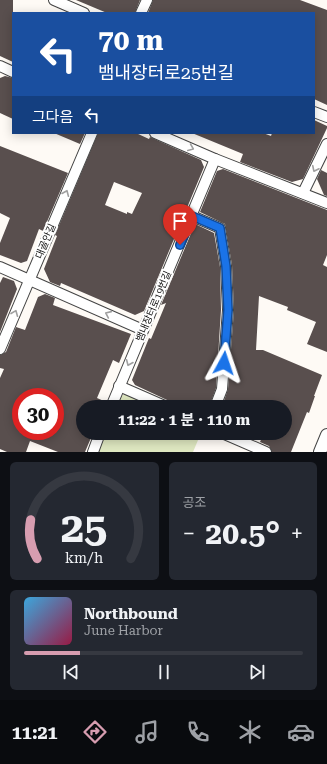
<!DOCTYPE html>
<html lang="ko">
<meta charset="utf-8">
<style>
body{margin:0;font-family:"Roboto Serif","Noto Sans KR",serif;background:#242831;color:#f1f3f6;height:100vh;display:flex;flex-direction:column;font-size:15px;white-space:nowrap}
*{box-sizing:border-box;margin:0}
p{font-size:13px;color:#9ea1a6}
.icon{flex:none;width:22px;height:22px;fill:none;stroke:currentColor;stroke-width:2;stroke-linecap:round;stroke-linejoin:round}
.map{position:relative;height:452px;overflow:hidden}
.side{display:flex;flex-direction:column;gap:10px;padding:10px;background:#0d0f14;flex:1}
.side>*{flex:none}
.guide{position:absolute;left:12px;top:12px;width:303px;height:122px;border-radius:0px;box-shadow:0 2px 10px #0003;background:#1a4fa0;color:#fff;overflow:hidden}
.speed{position:absolute;left:12px;top:388px;display:flex;gap:8px;font-size:20px;font-weight:700;text-align:center}
.speed>*{display:grid;place-content:center;width:52px;height:52px;border-radius:50%;background:#171b24;box-shadow:0 2px 10px #0003;line-height:1}
.speed .limit{border:6px solid #d22;background:#fff;color:#111}
.pin{position:absolute;display:grid;place-items:center;width:34px;height:34px;color:#fff;margin:-41px -17px;border-radius:50% 50% 50% 0;rotate:-45deg;box-shadow:0 0 4px #0007}
.pin .icon{rotate:45deg}
.me{position:absolute;width:44px;margin:-22px;rotate:5deg;stroke-linejoin:round;filter:drop-shadow(0 0 3px #0008)}
.turn{display:flex;align-items:center;gap:14px;height:84px;padding:0 20px;font-size:18px}
.turn .icon{width:52px;height:52px;stroke-width:2.5}
.turn b{display:block;font-size:28px;line-height:34px}
.then{display:flex;align-items:center;height:38px;padding:0 20px;background:#0003;gap:8px;font-size:15px}
.big{font-size:30px;font-weight:700;line-height:1.1}
.side .widget{flex:1;display:flex;flex-direction:column;justify-content:center;gap:6px;min-width:0;padding:0 14px;border-radius:6px;background:#242831}
.side .dial{align-items:center;gap:0}
.dial svg{height:104px;overflow:visible;fill:none;stroke:#363941;stroke-width:7;stroke-linecap:round;text-anchor:middle}
.dial text{fill:#f1f3f6;stroke:none}
.song{display:flex;align-items:center;gap:12px}
.cover{width:48px;height:48px;border-radius:6px;background:linear-gradient(135deg,hsl(200 70% 55%),hsl(340 70% 35%))}
.played{height:4px;border-radius:2px;background:linear-gradient(90deg,#d79db0 20%,#363941 20%)}
.keys{display:flex;justify-content:space-around;direction:ltr}
.heat{display:flex;justify-content:space-between;align-items:center;font-size:22px;direction:ltr}
.side .tiles{flex:1;display:grid;gap:10px;grid-template-columns:1fr 1fr}
.widget:last-child{grid-column:span 2}
.trip{position:absolute;left:76px;top:400px;width:216px;height:40px;border-radius:20px;background:#171b24;box-shadow:0 2px 10px #0003;font-weight:700;line-height:40px;text-align:center}
.menu{display:flex;height:64px;justify-content:space-around;align-items:center;background:#090b0e;color:#9ea1a6}
.menu .icon{width:28px;height:28px}
.menu .active{color:#d79db0}
.menu b{font-size:18px;color:#f1f3f6}
.map>svg:first-child{display:block}
</style>
<div class="map">
<svg width="327" height="452" viewBox="0 0 327 452">
<rect width="100%" height="100%" fill="#fefaf5"/>
<g fill="#dee7c0">
<polygon points="126,394 156,407 117,407 121,396"/>
<polygon points="105,433 201,433 193,452 97,452"/>
</g>
<g fill="#594f4e" fill-rule="evenodd">
<polygon points="0,0 13,0 13,62 0,56"/>
<polygon points="76,0 140,0 135,13 107,13"/>
<polygon points="153,0 300,0 327,10 327,105 314,99 314,13 148,13"/>
<polygon points="5,76 13,78 13,119 0,113 0,78"/>
<polygon points="314,120 327,126 327,128 303,179 292,182 240,162 243,154 192,133 263,133 271,136 272,133 314,133"/>
<polygon points="54,133 85,133 80,144"/>
<path d="M98 133H136L149 139 150 137 201 160 204 167 144 311 135 315 61 283 60 286 50 282 44 269 57 236 55 235ZM114 182 142 193 132 214 127 212V214L105 205Z"/>
<polygon points="0,146 68,173 43,231 39,229 27,261 21,263 0,255 0,243 10,218 0,213"/>
<polygon points="223,169 327,210 327,255 323,265 327,267 327,352 307,344 316,322 287,310 288,307 259,296 256,350 263,350 322,375 314,396 315,396 309,413 307,412 291,452 272,452 269,446 260,442 264,433 285,433 285,407 222,407 228,389 234,310 232,265 225,224 200,212 217,171"/>
<polygon points="321,170 327,173 327,196 324,195 317,179"/>
<polygon points="195,224 214,233 220,267 221,310 216,388 209,407 192,407 183,404 182,407 135,385 132,380 149,338 151,339 166,303 161,305"/>
<polygon points="3,277 14,281 17,289 0,332 0,283"/>
<path d="M45 294 55 298 53 305 131 334 119 363 113 360 97 398 106 402 105 407H83V433H93L85 452H58L30 441 26 452H7L0 449V378L4 369 0 368V355L6 352 16 327 25 330 38 297ZM21 397H55V431H21Z"/>
</g>
<g fill="none" stroke-linecap="round" stroke-linejoin="round">
<g stroke="#444" stroke-width="12">
<g id="minor">
<polyline points="54,0 84,13"/>
<polyline points="141,13 147,0"/>
<polyline points="0,66 13,72"/>
<polyline points="314,112 327,117"/>
<polyline points="155,133 215,159 327,203"/>
<polyline points="303,193 327,144"/>
<polyline points="192,216 220,228 226,266 228,310 222,389 215,407"/>
<polyline points="0,267 143,330"/>
<polyline points="0,349 92,133"/>
<polyline points="119,386 167,407"/>
<polyline points="111,407 215,159"/>
<polyline points="222,433 266,452"/>
<polyline points="93,452 100,433"/>
</g>
</g>
<g stroke="#444" stroke-width="14">
<polyline id="tertiary" points="320,452 327,435"/>
</g>
<use href="#minor" stroke="#fff" stroke-width="10"/>
<use href="#tertiary" stroke="#fff" stroke-width="12"/>
</g>
<defs><path id="oneway-chevron" d="M-2-3.5L2.5 0L-2 3.5" fill="none" stroke-width="1.6" stroke-linecap="round" stroke-linejoin="round"/></defs>
<g stroke="#a0a0a0">
<use href="#oneway-chevron" transform="translate(191 148) rotate(23)"/>
<use href="#oneway-chevron" transform="translate(315 169) rotate(116)"/>
<use href="#oneway-chevron" transform="translate(66 193) rotate(-67)"/>
<use href="#oneway-chevron" transform="translate(15 313) rotate(-68)"/>
<use href="#oneway-chevron" transform="translate(108 314) rotate(-156)"/>
<use href="#oneway-chevron" transform="translate(129 363) rotate(113)"/>
</g>
<g fill="none" stroke-linecap="round" stroke-linejoin="round">
<g stroke="#114b97" stroke-width="10">
<polyline id="route" points="180,245 192,216 220,228 226,266 228,310 224,363"/>
</g>
<use href="#route" stroke="#1a73e8" stroke-width="7"/>
</g>
<g text-anchor="middle" stroke-width="4" stroke-linejoin="round" paint-order="stroke">
<g font-size="10" fill="#111" stroke="#fff">
<text transform="translate(45 241) rotate(-67)" y="4">대골안길</text>
<text transform="translate(153 306) rotate(-67)" y="4">뱀내장터로19번길</text>
</g>
</g>
</svg>
<div class="speed"><div class="limit">30</div></div>
<div class="pin" style="left:180px;top:245px;background:#d93025"><svg class="icon" aria-label="arrive" viewBox="0 0 24 24"><path d="M6 21V4h12l-3 4 3 4H6"/></svg></div>
<svg class="me" style="left:224px;top:363px" viewBox="-20 -20 40 40"><path d="M0-17L14 15 0 8-14 15z" fill="#1a73e8" stroke="#fff" stroke-width="4"/></svg>
<div class="trip">11:22 · 1 분 · 110 m</div>
<div class="guide">
<div class="turn"><svg class="icon" aria-label="left" viewBox="0 0 24 24"><path d="M17 20v-9H6M10 6l-5 5 5 5"/></svg><div><b>70 m</b>뱀내장터로25번길</div></div>
<div class="then">그다음<svg class="icon" aria-label="left" viewBox="0 0 24 24"><path d="M17 20v-9H6M10 6l-5 5 5 5"/></svg></div>
</div>
</div>
<section class="side">
<div class="tiles">
<div class="widget dial"><svg viewBox="0 0 100 80">
<path d="M14 69A42 42 0 1 1 86 69"/>
<path d="M14 69A42 42 0 0 1 9 39" stroke="#d79db0"/>
<text x="50" y="56" font-size="32" font-weight="700">25</text>
<text x="50" y="72" font-size="11">km/h</text>
</svg></div>
<div class="widget"><p>공조</p>
<div class="heat"><a>−</a><b class="big">20.5°</b><a>+</a></div>
</div>
<div class="widget">
<div class="song"><i class="cover"></i><div><b>Northbound</b><p>June Harbor</p></div></div>
<div class="played"></div>
<div class="keys"><svg class="icon" aria-label="previous" viewBox="0 0 24 24"><path d="M18 5L8 12l10 7zM5 5v14"/></svg><svg class="icon" aria-label="pause" viewBox="0 0 24 24"><path d="M8 5v14M16 5v14"/></svg><svg class="icon" aria-label="next" viewBox="0 0 24 24"><path d="M6 5l10 7-10 7zM19 5v14"/></svg></div>
</div>
</div>
</section>
<nav class="menu">
<b>11:21</b>
<svg class="icon active" aria-label="directions" viewBox="0 0 24 24"><path d="M12 3l9 9-9 9-9-9zM9 14v-3h6M13 9l2 2-2 2"/></svg>
<svg class="icon" aria-label="music" viewBox="0 0 24 24"><path d="M9 18V5l10-2v13"/><circle cx="6" cy="18" r="3"/><circle cx="16" cy="16" r="3"/></svg>
<svg class="icon" aria-label="phone" viewBox="0 0 24 24"><path d="M5 4h4l2 5-3 2q2 4 5 5l2-3 5 2v4C11 20 4 13 5 4z"/></svg>
<svg class="icon" aria-label="climate" viewBox="0 0 24 24"><path d="M12 3v18M4 7l16 10M4 17L20 7"/></svg>
<svg class="icon" aria-label="car" viewBox="0 0 24 24"><path d="M5 17H2v-5l4-1 3-4h7l3 4 3 1v5h-3M9 17h6M6 11h13"/><circle cx="7" cy="17" r="2"/><circle cx="17" cy="17" r="2"/></svg>
</nav>
